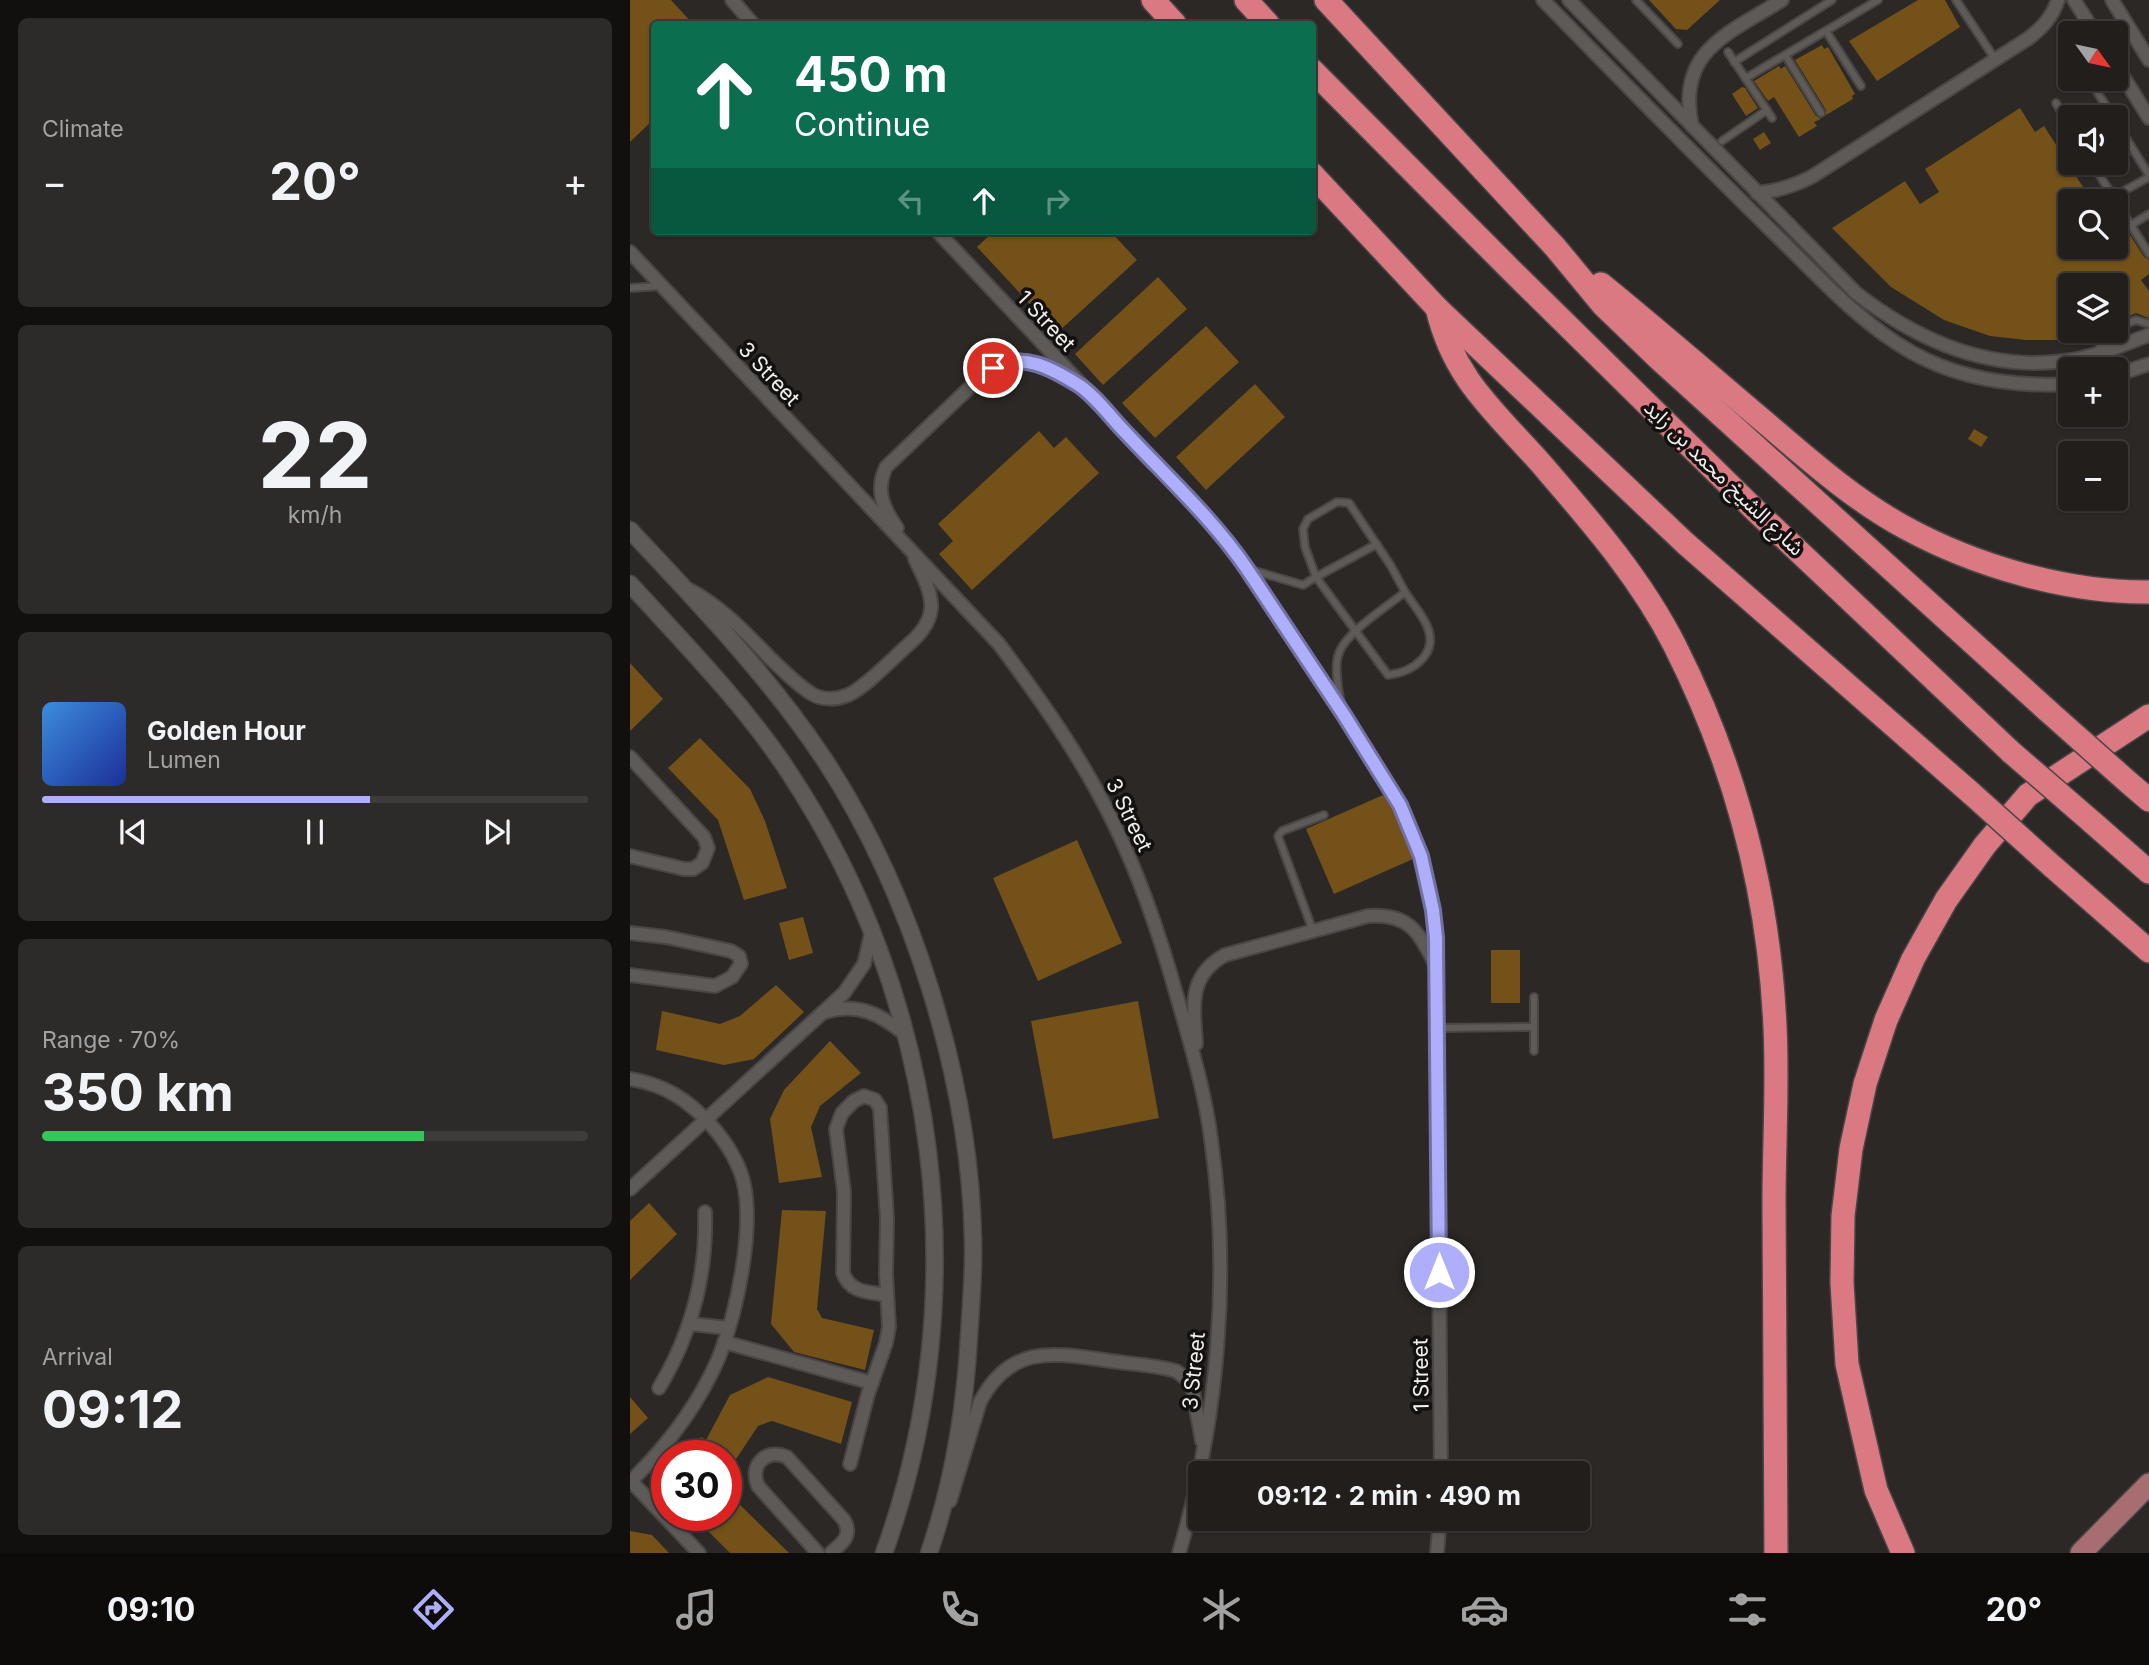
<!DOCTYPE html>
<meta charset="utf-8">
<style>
body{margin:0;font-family:Inter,"Noto Sans Arabic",sans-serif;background:#2d2b29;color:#f1f3f6;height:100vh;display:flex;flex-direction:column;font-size:26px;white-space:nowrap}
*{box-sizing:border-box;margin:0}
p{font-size:23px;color:#a2a2a3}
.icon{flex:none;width:38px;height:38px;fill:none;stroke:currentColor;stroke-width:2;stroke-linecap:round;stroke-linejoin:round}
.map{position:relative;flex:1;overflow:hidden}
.drawer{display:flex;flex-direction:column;gap:18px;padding:18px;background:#12100f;width:630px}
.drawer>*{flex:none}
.guide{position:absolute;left:21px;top:21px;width:665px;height:214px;border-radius:7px;box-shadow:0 2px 5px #0004,0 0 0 2px #3e3c3b;background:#0b6e4f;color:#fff;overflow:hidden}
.needle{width:46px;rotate:123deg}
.fabs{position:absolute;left:1428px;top:21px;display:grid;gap:14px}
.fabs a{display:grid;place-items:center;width:70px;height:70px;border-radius:7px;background:#211e1c;box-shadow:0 2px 5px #0004,0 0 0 2px #3e3c3b;font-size:35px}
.speed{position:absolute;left:21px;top:1440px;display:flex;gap:14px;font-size:35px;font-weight:700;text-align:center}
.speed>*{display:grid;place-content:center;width:91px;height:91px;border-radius:50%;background:#211e1c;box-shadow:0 2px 5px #0004,0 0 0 2px #3e3c3b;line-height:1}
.speed .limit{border:10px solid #d22;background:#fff;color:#111}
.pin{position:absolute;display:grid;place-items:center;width:60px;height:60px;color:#fff;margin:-30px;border:4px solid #fff;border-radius:50%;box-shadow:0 2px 7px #0007}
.me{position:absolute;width:77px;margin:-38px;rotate:0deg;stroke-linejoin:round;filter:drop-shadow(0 0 5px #0008)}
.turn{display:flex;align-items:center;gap:24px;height:147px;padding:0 28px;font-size:32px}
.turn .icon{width:91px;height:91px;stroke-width:2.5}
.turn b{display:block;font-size:49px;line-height:60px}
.lanes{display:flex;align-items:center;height:66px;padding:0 28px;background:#0003;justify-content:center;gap:35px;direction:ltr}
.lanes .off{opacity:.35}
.big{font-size:52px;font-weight:700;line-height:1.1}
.drawer .widget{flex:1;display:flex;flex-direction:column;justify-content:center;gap:10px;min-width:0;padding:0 24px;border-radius:10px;background:#2d2b29}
.drawer .dial{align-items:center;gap:0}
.dial b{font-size:91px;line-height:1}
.song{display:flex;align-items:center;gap:21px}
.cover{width:84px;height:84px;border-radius:10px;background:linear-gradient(135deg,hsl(210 70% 55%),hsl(230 70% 35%))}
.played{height:7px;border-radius:4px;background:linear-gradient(90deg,#aeaefb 60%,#3e3c3b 60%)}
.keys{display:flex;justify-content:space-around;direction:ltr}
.heat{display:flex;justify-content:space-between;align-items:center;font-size:38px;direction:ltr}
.charge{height:10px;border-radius:5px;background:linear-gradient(90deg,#34c759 70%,#3e3c3b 0)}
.trip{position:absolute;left:558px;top:1461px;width:402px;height:70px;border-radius:7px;background:#211e1c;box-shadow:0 2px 5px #0004,0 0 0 2px #3e3c3b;font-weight:700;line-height:70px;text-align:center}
.tab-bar{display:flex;height:112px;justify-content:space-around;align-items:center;background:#0d0c0b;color:#a2a2a3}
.tab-bar .icon{width:49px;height:49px}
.tab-bar .on{color:#aeaefb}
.tab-bar b{font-size:32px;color:#f1f3f6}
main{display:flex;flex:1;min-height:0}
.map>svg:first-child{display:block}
</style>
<main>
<section class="drawer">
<div class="widget"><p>Climate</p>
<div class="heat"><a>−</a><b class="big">20°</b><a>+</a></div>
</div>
<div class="widget dial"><b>22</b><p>km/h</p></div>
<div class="widget">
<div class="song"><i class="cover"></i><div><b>Golden Hour</b><p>Lumen</p></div></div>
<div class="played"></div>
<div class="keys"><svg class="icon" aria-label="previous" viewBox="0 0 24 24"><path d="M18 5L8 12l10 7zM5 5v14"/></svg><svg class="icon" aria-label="pause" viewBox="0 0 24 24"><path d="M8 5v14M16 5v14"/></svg><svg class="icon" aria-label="next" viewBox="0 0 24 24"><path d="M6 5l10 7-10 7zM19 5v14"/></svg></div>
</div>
<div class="widget"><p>Range · 70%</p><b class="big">350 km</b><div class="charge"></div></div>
<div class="widget"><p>Arrival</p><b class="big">09:12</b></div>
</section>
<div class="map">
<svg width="1519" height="1553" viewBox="0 0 1519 1553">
<rect width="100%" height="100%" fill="#2c2826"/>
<g fill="#735118">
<polygon points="0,0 41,0 63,24 24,24 24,119 0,142"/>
<polygon points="1019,0 1090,0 1057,30 1046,29"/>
<polygon points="1288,0 1315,0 1330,27 1247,81 1219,41"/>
<polygon points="1192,45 1194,49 1198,47 1225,94 1222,96 1223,99 1196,115 1196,110 1165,60"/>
<polygon points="1149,66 1151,69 1155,66 1186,116 1191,119 1184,122 1187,126 1169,137 1144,97 1138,101 1124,81"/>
<polygon points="1112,87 1115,88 1128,108 1116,116 1102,94"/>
<polygon points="1390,108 1405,132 1414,126 1462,201 1440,201 1440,247 1486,247 1486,224 1491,221 1514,257 1519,260 1519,274 1511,280 1519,291 1519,318 1506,313 1486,322 1486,285 1440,285 1440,340 1396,340 1360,336 1314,320 1261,287 1202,228 1275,181 1290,204 1309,192 1295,169"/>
<polygon points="1134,132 1141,143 1130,150 1123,139"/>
<polygon points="364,231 480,231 507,260 427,333 347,247"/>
<polygon points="528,277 557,309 473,385 445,354"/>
<polygon points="576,326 609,362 525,438 492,403"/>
<polygon points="625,384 655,417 576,490 546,457"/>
<polygon points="1344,429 1358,437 1351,447 1338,439"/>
<polygon points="409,431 424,448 436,437 469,473 342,590 309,554 323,541 308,524"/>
<polygon points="0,663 33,699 0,731"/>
<polygon points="70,738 120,789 135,821 157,888 114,900 88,820 38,768"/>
<polygon points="753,795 762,809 783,859 704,894 676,829"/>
<polygon points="447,840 492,943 408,981 363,878"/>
<polygon points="173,917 183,953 159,960 149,923"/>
<rect x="861" y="950" width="29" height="53"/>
<polygon points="146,985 174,1012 124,1059 94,1065 26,1050 32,1011 90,1024 110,1016"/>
<polygon points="508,1001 529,1118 423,1139 401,1021"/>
<polygon points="200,1041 231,1073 190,1106 181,1127 192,1177 149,1183 140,1119 154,1090"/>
<polygon points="19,1203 47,1234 0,1280 0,1221"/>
<polygon points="152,1210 196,1211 187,1309 192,1318 244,1330 235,1370 164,1352 141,1324"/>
<polygon points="138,1377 222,1402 211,1444 142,1421 128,1426 96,1474 96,1456 58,1456 71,1437 76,1440 100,1395"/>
<polygon points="0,1397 18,1418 0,1434"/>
<polygon points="96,1491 159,1553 100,1553 63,1516 96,1516"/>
<polygon points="0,1531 22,1535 39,1553 0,1553"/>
</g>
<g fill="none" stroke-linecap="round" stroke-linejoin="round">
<g stroke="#494645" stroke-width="10">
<g id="service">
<polyline points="1006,0 1048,44"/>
<polyline points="1326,0 1365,59"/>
<polyline points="1196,31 1231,86"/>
<polyline points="1098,52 1142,118"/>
<polyline points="1155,55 1191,113"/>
<polyline points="1104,62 1202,0"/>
<polyline points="1116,78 1248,0"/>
<polyline points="1459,79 1483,117"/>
<polyline points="1426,103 1440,127"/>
<polyline points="1486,122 1519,175"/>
<polyline points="1092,141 1137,110"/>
<polyline points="1462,163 1519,254"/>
<polyline points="1483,197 1519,177"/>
<polyline points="1501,225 1519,214"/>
<polyline points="0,288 30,286"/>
<polyline points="1486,328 1506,320 1519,324"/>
<polyline points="1467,352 1476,335 1481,331"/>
<path d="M747 544 686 577 758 675C783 672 809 654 797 626 792 614 782 603 775 592"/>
<path d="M618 569 673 585 686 577 675 547 673 529 678 519 707 502 719 503 761 566 775 592C758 606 716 632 709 653 704 665 708 690 711 703"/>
<polyline points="683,931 648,836 652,831 694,815"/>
<polyline points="807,1028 904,1027"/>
<polyline points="904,1051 904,997"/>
</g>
</g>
<g stroke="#494645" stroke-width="16">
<g id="minor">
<polyline points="102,0 123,24"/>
<path d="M913 0C991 80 1069 160 1149 238 1190 278 1230 323 1281 352 1329 379 1386 387 1440 384"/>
<path d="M939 0 1226 293C1288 341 1362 373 1442 360 1468 356 1494 344 1519 335"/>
<polyline points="1444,0 1465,33"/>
<polyline points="1482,0 1519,60"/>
<polyline points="1486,65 1519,118"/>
<path d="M1062 126C1046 51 1098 34 1152 0"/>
<path d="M1127 193C1148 191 1164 186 1183 176L1399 38C1413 27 1422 17 1428 0"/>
<polyline points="307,231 558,498 605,552 714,715 770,805 791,856 803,910 806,938 811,1474"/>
<path d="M0 252 369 644C411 700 452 758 483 822 511 878 531 939 548 1000 561 1046 575 1092 581 1139 601 1276 588 1420 549 1553"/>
<polyline points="1486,375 1519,364"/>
<path d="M267 528C253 508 245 491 256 467L356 372C388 349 410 365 441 381"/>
<path d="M60 590C92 607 116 633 141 659 154 671 167 685 182 694 192 700 206 700 218 695 236 687 263 658 279 644 313 615 302 594 285 559"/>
<polyline points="0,757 74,837 78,848 72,863 63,869 54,869 0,856"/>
<polyline points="0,933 36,937 101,951 109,956 111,964 102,977 85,986 0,975"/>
<path d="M195 1012C228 1002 250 1014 276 1035"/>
<path d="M566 1044C564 1007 557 976 595 955L738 916C778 913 788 931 804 962"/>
<path d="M0 1079C35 1085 57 1099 81 1125 95 1141 107 1158 113 1180 125 1227 107 1312 89 1357 69 1404 36 1447 0 1482"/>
<polyline points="0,1189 214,993 234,964 241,934"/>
<polyline points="61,1324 98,1328"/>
<polyline points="94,1342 242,1383"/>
<path d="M29 1388C62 1333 77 1276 75 1212"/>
<path d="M220 1464 238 1394 256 1343 259 1327 256 1273 257 1219 250 1108 245 1100 234 1096 224 1101 212 1113 206 1129 214 1192 213 1273C220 1293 239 1292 257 1295"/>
<polyline points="0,1480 69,1553"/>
<path d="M320 1501 350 1402C381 1343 425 1353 481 1361 502 1364 525 1365 546 1371L558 1380 562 1386 572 1441"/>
<path d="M188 1553 128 1486C119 1465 136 1448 157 1457L214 1520C223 1536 212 1543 201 1553"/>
<polyline points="807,1553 810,1519"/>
</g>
</g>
<g stroke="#494645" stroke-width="19">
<g id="tertiary">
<path d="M0 530C68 603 138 675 194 759 282 893 340 1079 343 1240 344 1272 341 1304 339 1336 335 1410 323 1483 299 1553"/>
<path d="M0 584C55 644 113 703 158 771 310 999 347 1295 254 1553"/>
</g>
</g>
<g stroke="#494645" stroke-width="24">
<polyline id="primary" points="1451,1553 1519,1484"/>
</g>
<g stroke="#494645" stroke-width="26">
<g id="motorway">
<polyline points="523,0 545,24"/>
<polyline points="616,0 638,24"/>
<polyline points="696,0 925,247 973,305 1028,358 1418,711"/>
<polyline points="682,70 881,270 1128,513 1381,752"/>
<polyline points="682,174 807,308 1055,543 1342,794"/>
<path d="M971 284C1025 328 1077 373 1130 418 1176 457 1221 498 1274 527 1345 566 1438 593 1519 592"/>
<path d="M807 308C824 381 867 413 914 467 963 524 1011 579 1045 646 1106 767 1139 892 1145 1027 1148 1086 1144 1144 1144 1203 1145 1319 1146 1436 1146 1553"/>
<polyline points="1498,782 1519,800"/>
<polyline points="1462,822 1519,872"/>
<polyline points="1422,866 1519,951"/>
<polyline points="1273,1553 1246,1490 1217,1364 1212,1283 1213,1216 1221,1149 1235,1084 1256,1020 1283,959 1316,900 1355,845 1398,795 1519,716"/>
</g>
</g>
<use href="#service" stroke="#5e5a58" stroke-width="6"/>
<use href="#minor" stroke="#5e5a58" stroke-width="12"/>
<use href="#tertiary" stroke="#5e5a58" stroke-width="16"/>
<use href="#primary" stroke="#a86d71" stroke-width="21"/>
<use href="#motorway" stroke="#da7982" stroke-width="23"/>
<g stroke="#494645" stroke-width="26" stroke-linecap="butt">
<g id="motorway-bridge">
<polyline points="1418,711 1498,782"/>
<polyline points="1381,752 1462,822"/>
<polyline points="1342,794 1422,866"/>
</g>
</g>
<use href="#motorway-bridge" stroke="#da7982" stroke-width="23"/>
</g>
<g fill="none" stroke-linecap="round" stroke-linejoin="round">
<g stroke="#7171a3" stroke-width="18">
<path id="route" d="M363 368C392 352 421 368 447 384 464 394 482 419 496 433 537 477 583 519 617 569L714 715 770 805 791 856 803 910 806 938 809 1272"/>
</g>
<use href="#route" stroke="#aeaefb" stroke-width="12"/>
</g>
<g text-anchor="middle" stroke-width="7" stroke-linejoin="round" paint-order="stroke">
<g font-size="21" fill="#f2efee" stroke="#131110">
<text transform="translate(416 321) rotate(47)" y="7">1 Street</text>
<text transform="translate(139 374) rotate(47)" y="7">3 Street</text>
<text transform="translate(1094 478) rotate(44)" y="7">شارع الشيخ محمد بن زايد</text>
<text transform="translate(499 815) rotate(64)" y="7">3 Street</text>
<text transform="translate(564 1371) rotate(-84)" y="7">3 Street</text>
<text transform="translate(791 1375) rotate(-91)" y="7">1 Street</text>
</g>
</g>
</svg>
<div class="fabs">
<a><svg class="needle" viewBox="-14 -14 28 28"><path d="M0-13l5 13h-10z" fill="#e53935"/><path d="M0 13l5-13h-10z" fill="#a2a2a3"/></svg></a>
<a><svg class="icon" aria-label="sound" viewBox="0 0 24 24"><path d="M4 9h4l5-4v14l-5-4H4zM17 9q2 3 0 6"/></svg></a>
<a><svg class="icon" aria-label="search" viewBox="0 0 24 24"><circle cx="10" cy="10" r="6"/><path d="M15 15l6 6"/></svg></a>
<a><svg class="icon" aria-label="layers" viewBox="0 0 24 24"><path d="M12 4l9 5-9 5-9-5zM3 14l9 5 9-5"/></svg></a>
<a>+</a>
<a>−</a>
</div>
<div class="speed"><div class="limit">30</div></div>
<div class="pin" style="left:363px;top:368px;background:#d93025"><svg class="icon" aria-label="arrive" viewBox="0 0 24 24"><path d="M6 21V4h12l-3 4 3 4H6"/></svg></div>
<svg class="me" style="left:809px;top:1272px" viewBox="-20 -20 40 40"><circle r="17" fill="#aeaefb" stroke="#fff" stroke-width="3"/><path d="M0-11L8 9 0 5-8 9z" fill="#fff"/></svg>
<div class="trip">09:12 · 2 min · 490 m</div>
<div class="guide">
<div class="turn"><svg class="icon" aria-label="ahead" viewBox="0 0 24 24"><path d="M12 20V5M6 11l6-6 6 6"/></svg><div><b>450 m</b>Continue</div></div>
<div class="lanes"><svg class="icon off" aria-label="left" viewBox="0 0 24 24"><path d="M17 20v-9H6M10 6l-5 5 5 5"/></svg><svg class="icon" aria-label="ahead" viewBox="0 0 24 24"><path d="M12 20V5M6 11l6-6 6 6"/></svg><svg class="icon off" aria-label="right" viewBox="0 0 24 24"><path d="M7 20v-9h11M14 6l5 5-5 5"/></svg></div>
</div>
</div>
</main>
<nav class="tab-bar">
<b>09:10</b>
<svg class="icon on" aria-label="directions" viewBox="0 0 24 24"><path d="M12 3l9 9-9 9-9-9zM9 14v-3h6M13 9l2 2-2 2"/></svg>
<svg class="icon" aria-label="music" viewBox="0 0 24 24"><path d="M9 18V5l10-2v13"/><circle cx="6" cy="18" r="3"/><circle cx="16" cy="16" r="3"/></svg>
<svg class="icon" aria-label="phone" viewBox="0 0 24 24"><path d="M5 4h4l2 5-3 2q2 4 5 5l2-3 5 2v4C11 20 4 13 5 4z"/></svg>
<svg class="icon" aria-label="climate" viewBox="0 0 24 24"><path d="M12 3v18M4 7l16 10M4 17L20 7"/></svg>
<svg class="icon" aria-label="car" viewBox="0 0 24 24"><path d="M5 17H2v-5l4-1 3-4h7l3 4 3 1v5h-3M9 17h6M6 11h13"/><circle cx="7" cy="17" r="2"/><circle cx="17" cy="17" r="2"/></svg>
<svg class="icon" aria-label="filters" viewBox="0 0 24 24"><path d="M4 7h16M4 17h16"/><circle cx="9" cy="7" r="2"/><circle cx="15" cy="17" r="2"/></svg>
<b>20°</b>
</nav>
